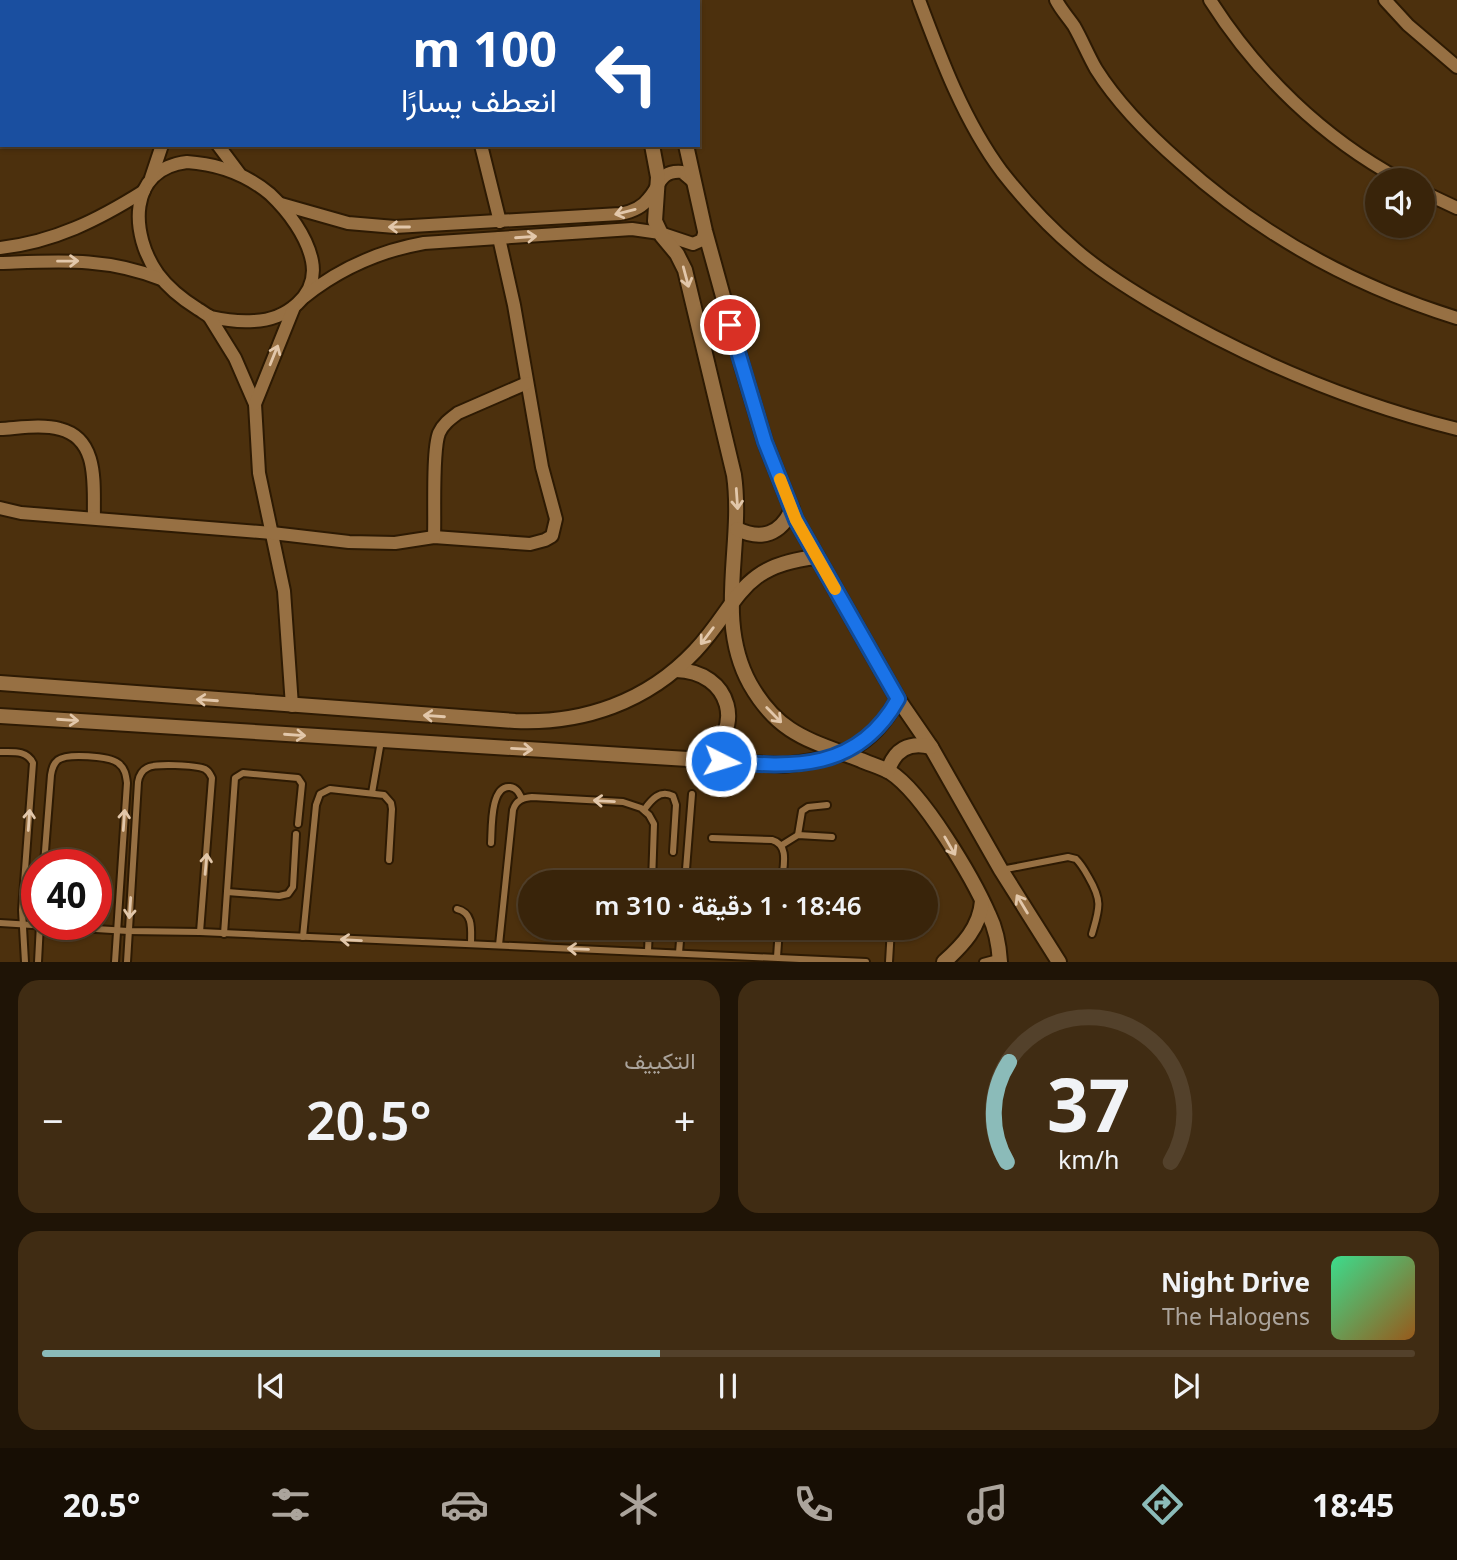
<!DOCTYPE html>
<html lang="ar">
<meta charset="utf-8">
<style>
body{margin:0;font-family:"Noto Sans",Vazirmatn,sans-serif;background:#402c13;color:#f1f3f6;direction:rtl;height:100vh;display:flex;flex-direction:column;font-size:26px;white-space:nowrap}
*{box-sizing:border-box;margin:0}
p{font-size:23px;color:#aba49c}
.icon{flex:none;width:38px;height:38px;fill:none;stroke:currentColor;stroke-width:2;stroke-linecap:round;stroke-linejoin:round}
.map{position:relative;height:962px;overflow:hidden;direction:ltr}
.sheet{display:flex;flex-direction:column;gap:18px;padding:18px;background:#1f1406;flex:1}
.sheet>*{flex:none}
.guide{position:absolute;left:0px;top:0px;width:700px;height:147px;box-shadow:0 2px 5px #0004,0 0 0 2px #53412b;direction:rtl;background:#1a4fa0;color:#fff;overflow:hidden}
.tools{position:absolute;left:1365px;top:168px;display:grid;gap:14px}
.tools a{display:grid;place-items:center;width:70px;height:70px;border-radius:50%;background:#39240a;box-shadow:0 2px 5px #0004,0 0 0 2px #53412b;font-size:35px}
.speed{position:absolute;left:21px;top:849px;display:flex;gap:14px;font-size:35px;font-weight:700;text-align:center}
.speed>*{display:grid;place-content:center;width:91px;height:91px;border-radius:50%;background:#39240a;box-shadow:0 2px 5px #0004,0 0 0 2px #53412b;line-height:1}
.speed .limit{border:10px solid #d22;background:#fff;color:#111}
.pin{position:absolute;display:grid;place-items:center;width:60px;height:60px;color:#fff;margin:-30px;border:4px solid #fff;border-radius:50%;box-shadow:0 2px 7px #0007}
.me{position:absolute;width:77px;margin:-38px;rotate:95deg;stroke-linejoin:round;filter:drop-shadow(0 0 5px #0008)}
.turn{display:flex;align-items:center;gap:24px;height:147px;padding:0 28px;font-size:32px}
.turn .icon{width:91px;height:91px;stroke-width:2.5}
.turn b{display:block;font-size:49px;line-height:60px}
.big{font-size:52px;font-weight:600;line-height:1.1}
.sheet .card{flex:1;display:flex;flex-direction:column;justify-content:center;gap:10px;min-width:0;padding:0 24px;border-radius:21px;background:#402c13}
.sheet .dial{align-items:center;gap:0}
.dial svg{height:182px;overflow:visible;fill:none;stroke:#53412b;stroke-width:7;stroke-linecap:round;text-anchor:middle}
.dial text{fill:#f1f3f6;stroke:none}
.song{display:flex;align-items:center;gap:21px}
.cover{width:84px;height:84px;border-radius:10px;background:linear-gradient(135deg,hsl(150 70% 55%),hsl(30 70% 35%))}
.played{height:7px;border-radius:4px;background:linear-gradient(90deg,#8bbbb9 45%,#53412b 45%)}
.keys{display:flex;justify-content:space-around;direction:ltr}
.heat{display:flex;justify-content:space-between;align-items:center;font-size:38px;direction:ltr}
.sheet .tiles{flex:1;display:grid;gap:18px;grid-template-columns:1fr 1fr}
.card:last-child{grid-column:span 2}
.trip{position:absolute;left:518px;top:870px;width:420px;height:70px;border-radius:35px;background:#39240a;box-shadow:0 2px 5px #0004,0 0 0 2px #53412b;font-weight:600;line-height:70px;text-align:center;direction:rtl}
.menu{display:flex;height:112px;justify-content:space-around;align-items:center;background:#170e04;color:#aba49c}
.menu .icon{width:49px;height:49px}
.menu .current{color:#8bbbb9}
.menu b{font-size:32px;color:#f1f3f6}
.map>svg:first-child{display:block}
</style>
<div class="map">
<svg width="1457" height="962" viewBox="0 0 1457 962">
<rect width="100%" height="100%" fill="#4c300d"/>
<g fill="none" stroke-linecap="round" stroke-linejoin="round">
<g stroke="#2d1a03" stroke-width="10">
<g id="service">
<path d="M0 752C13 752 27 750 33 763L22 910 25 962"/>
<polyline points="372,793 381,741"/>
<path d="M644 810C651 800 660 789 673 796L676 805 673 852"/>
<polyline points="798,835 802,811 808,807 827,805"/>
<path d="M712 838 772 840C790 845 783 867 782 882"/>
<path d="M491 843C492 829 490 785 510 787 517 788 519 793 522 799"/>
<polyline points="782,845 798,835 832,837"/>
<path d="M44 864 51 775C52 769 53 764 58 760 67 753 109 756 118 763 125 768 126 775 127 783L115 962"/>
<path d="M1001 870 1068 857 1076 859C1082 865 1085 871 1089 878 1103 902 1099 909 1092 934"/>
<polyline points="685,882 692,794"/>
<polyline points="227,892 279,896 288,894 293,887 296,834"/>
<path d="M457 909C474 913 471 930 471 944"/>
<polyline points="0,923 128,931 200,932 866,962"/>
<polyline points="224,934 235,778 243,773 298,778 302,784 298,824"/>
<polyline points="303,937 316,805 320,794 330,789 384,795 391,803 392,809 389,860"/>
<path d="M499 945 513 810C516 800 523 798 532 797L623 802 641 808 649 815 654 824 652 882"/>
<polyline points="648,951 649,928"/>
<polyline points="679,953 681,928"/>
<polyline points="777,957 779,928"/>
<polyline points="38,962 40,924"/>
<path d="M127 962 138 782C139 776 141 771 147 768 154 763 196 765 205 769 209 771 210 774 212 778L200 932"/>
<polyline points="889,962 891,928"/>
<polyline points="983,962 998,958"/>
</g>
</g>
<g stroke="#2d1a03" stroke-width="16">
<g id="minor">
<polyline points="3,0 3,2"/>
<polyline points="166,0 166,2"/>
<polyline points="343,0 343,2"/>
<polyline points="446,0 447,2"/>
<path d="M919 0C941 59 964 121 1002 172 1024 200 1048 226 1075 249 1100 271 1129 289 1158 306 1251 360 1353 403 1457 429"/>
<path d="M1056 0C1061 10 1068 17 1074 26 1082 40 1088 55 1096 69 1118 104 1150 136 1181 163 1261 235 1354 286 1457 318"/>
<path d="M1210 0C1257 74 1323 138 1401 180"/>
<polyline points="1385,0 1408,25 1457,67"/>
<polyline points="0,76 2,74"/>
<polyline points="218,145 239,173"/>
<polyline points="481,145 500,222"/>
<path d="M187 162C217 164 246 174 270 194 288 211 307 236 312 261 319 296 285 320 254 321 240 322 224 320 211 317 206 315 202 311 198 309 182 299 169 289 158 274 130 235 127 169 187 162Z"/>
<polyline points="151,178 162,145"/>
<polyline points="1423,192 1457,208"/>
<path d="M281 204 348 223 395 227 620 214C631 212 642 208 649 198 660 185 660 170 682 172L695 183"/>
<path d="M0 248C54 242 98 220 144 191"/>
<path d="M0 263C59 261 106 257 161 279"/>
<path d="M304 297C339 269 379 251 424 243L632 229 660 233 693 244 702 240 705 231"/>
<polyline points="209,316 235,358 255,404 259,473 284,591 292,706"/>
<polyline points="255,404 294,307"/>
<path d="M0 429C19 428 42 424 60 429 100 439 93 487 94 518"/>
<polyline points="0,508 21,513 272,533 349,542 395,543 434,537 530,544 545,540 552,536 556,519 542,467 514,305 499,238"/>
<path d="M434 537C435 514 432 451 439 433 443 424 450 419 458 413L527 383"/>
</g>
</g>
<g stroke="#2d1a03" stroke-width="18">
<g id="tertiary">
<polyline points="618,0 619,2"/>
<polyline points="651,0 651,2"/>
<path d="M652 145 658 177 655 221 662 236 677 254 685 270 734 475C744 545 714 619 750 684 779 735 810 740 861 760 870 764 881 767 890 772 923 793 973 878 989 915 996 929 999 946 1000 962"/>
<polyline points="686,145 705,231 743,369 765,442 796,520 898,699 931,747 1001,870 1059,962"/>
<path d="M737 529C762 541 781 534 792 509"/>
<path d="M676 670C731 671 748 731 700 760"/>
<path d="M0 683 515 721C583 724 647 702 695 651 740 603 738 565 817 557"/>
<path d="M0 716 783 765C839 759 870 750 898 699"/>
<path d="M888 771C894 750 909 741 931 747"/>
<path d="M944 962C963 945 980 927 982 901"/>
</g>
</g>
<use href="#service" stroke="#977043" stroke-width="6"/>
<use href="#minor" stroke="#977043" stroke-width="12"/>
<use href="#tertiary" stroke="#977043" stroke-width="14"/>
</g>
<defs><path id="oneway-shaft" d="M-6 0H5M1.5-3L5.5 0L1.5 3" fill="none" stroke-width="1.6" stroke-linecap="round" stroke-linejoin="round" transform="scale(1.75)"/></defs>
<g stroke="#e2c7aa">
<use href="#oneway-shaft" transform="translate(625 212) rotate(166)"/>
<use href="#oneway-shaft" transform="translate(399 227) rotate(-180)"/>
<use href="#oneway-shaft" transform="translate(526 237) rotate(-4)"/>
<use href="#oneway-shaft" transform="translate(68 261) rotate(-1)"/>
<use href="#oneway-shaft" transform="translate(686 277) rotate(75)"/>
<use href="#oneway-shaft" transform="translate(274 355) rotate(-68)"/>
<use href="#oneway-shaft" transform="translate(737 499) rotate(86)"/>
<use href="#oneway-shaft" transform="translate(707 636) rotate(127)"/>
<use href="#oneway-shaft" transform="translate(207 700) rotate(-176)"/>
<use href="#oneway-shaft" transform="translate(774 715) rotate(46)"/>
<use href="#oneway-shaft" transform="translate(434 716) rotate(-176)"/>
<use href="#oneway-shaft" transform="translate(68 720) rotate(4)"/>
<use href="#oneway-shaft" transform="translate(295 735) rotate(4)"/>
<use href="#oneway-shaft" transform="translate(522 749) rotate(3)"/>
<use href="#oneway-shaft" transform="translate(604 801) rotate(-177)"/>
<use href="#oneway-shaft" transform="translate(29 820) rotate(-86)"/>
<use href="#oneway-shaft" transform="translate(124 820) rotate(-86)"/>
<use href="#oneway-shaft" transform="translate(950 846) rotate(60)"/>
<use href="#oneway-shaft" transform="translate(206 864) rotate(-85)"/>
<use href="#oneway-shaft" transform="translate(1022 904) rotate(-121)"/>
<use href="#oneway-shaft" transform="translate(130 908) rotate(94)"/>
<use href="#oneway-shaft" transform="translate(351 940) rotate(-177)"/>
<use href="#oneway-shaft" transform="translate(578 949) rotate(-178)"/>
</g>
<g fill="none" stroke-linecap="round" stroke-linejoin="round">
<g stroke="#114b97" stroke-width="18">
<path id="route" d="M721 761C794 768 858 771 898 699L796 520 765 442 730 325"/>
</g>
<use href="#route" stroke="#1a73e8" stroke-width="12"/>
<polyline stroke="#f59e0b" stroke-width="12" points="780,479 796,520 835,589"/>
</g>
</svg>
<div class="tools">
<a><svg class="icon" aria-label="sound" viewBox="0 0 24 24"><path d="M4 9h4l5-4v14l-5-4H4zM17 9q2 3 0 6"/></svg></a>
</div>
<div class="speed"><div class="limit">40</div></div>
<div class="pin" style="left:730px;top:325px;background:#d93025"><svg class="icon" aria-label="arrive" viewBox="0 0 24 24"><path d="M6 21V4h12l-3 4 3 4H6"/></svg></div>
<svg class="me" style="left:721px;top:761px" viewBox="-20 -20 40 40"><circle r="17" fill="#1a73e8" stroke="#fff" stroke-width="3"/><path d="M0-11L8 9 0 5-8 9z" fill="#fff"/></svg>
<div class="trip">18:46 · 1 دقيقة · 310 m</div>
<div class="guide">
<div class="turn"><svg class="icon" aria-label="left" viewBox="0 0 24 24"><path d="M17 20v-9H6M10 6l-5 5 5 5"/></svg><div><b>100 m</b>انعطف يسارًا</div></div>
</div>
</div>
<section class="sheet">
<div class="tiles">
<div class="card dial"><svg viewBox="0 0 100 80">
<path d="M14 69A42 42 0 1 1 86 69"/>
<path d="M14 69A42 42 0 0 1 15 25" stroke="#8bbbb9"/>
<text x="50" y="56" font-size="32" font-weight="700">37</text>
<text x="50" y="72" font-size="11">km/h</text>
</svg></div>
<div class="card"><p>التكييف</p>
<div class="heat"><a>−</a><b class="big">20.5°</b><a>+</a></div>
</div>
<div class="card">
<div class="song"><i class="cover"></i><div><b>Night Drive</b><p>The Halogens</p></div></div>
<div class="played"></div>
<div class="keys"><svg class="icon" aria-label="previous" viewBox="0 0 24 24"><path d="M18 5L8 12l10 7zM5 5v14"/></svg><svg class="icon" aria-label="pause" viewBox="0 0 24 24"><path d="M8 5v14M16 5v14"/></svg><svg class="icon" aria-label="next" viewBox="0 0 24 24"><path d="M6 5l10 7-10 7zM19 5v14"/></svg></div>
</div>
</div>
</section>
<nav class="menu">
<b>18:45</b>
<svg class="icon current" aria-label="directions" viewBox="0 0 24 24"><path d="M12 3l9 9-9 9-9-9zM9 14v-3h6M13 9l2 2-2 2"/></svg>
<svg class="icon" aria-label="music" viewBox="0 0 24 24"><path d="M9 18V5l10-2v13"/><circle cx="6" cy="18" r="3"/><circle cx="16" cy="16" r="3"/></svg>
<svg class="icon" aria-label="phone" viewBox="0 0 24 24"><path d="M5 4h4l2 5-3 2q2 4 5 5l2-3 5 2v4C11 20 4 13 5 4z"/></svg>
<svg class="icon" aria-label="climate" viewBox="0 0 24 24"><path d="M12 3v18M4 7l16 10M4 17L20 7"/></svg>
<svg class="icon" aria-label="car" viewBox="0 0 24 24"><path d="M5 17H2v-5l4-1 3-4h7l3 4 3 1v5h-3M9 17h6M6 11h13"/><circle cx="7" cy="17" r="2"/><circle cx="17" cy="17" r="2"/></svg>
<svg class="icon" aria-label="filters" viewBox="0 0 24 24"><path d="M4 7h16M4 17h16"/><circle cx="9" cy="7" r="2"/><circle cx="15" cy="17" r="2"/></svg>
<b>20.5°</b>
</nav>
